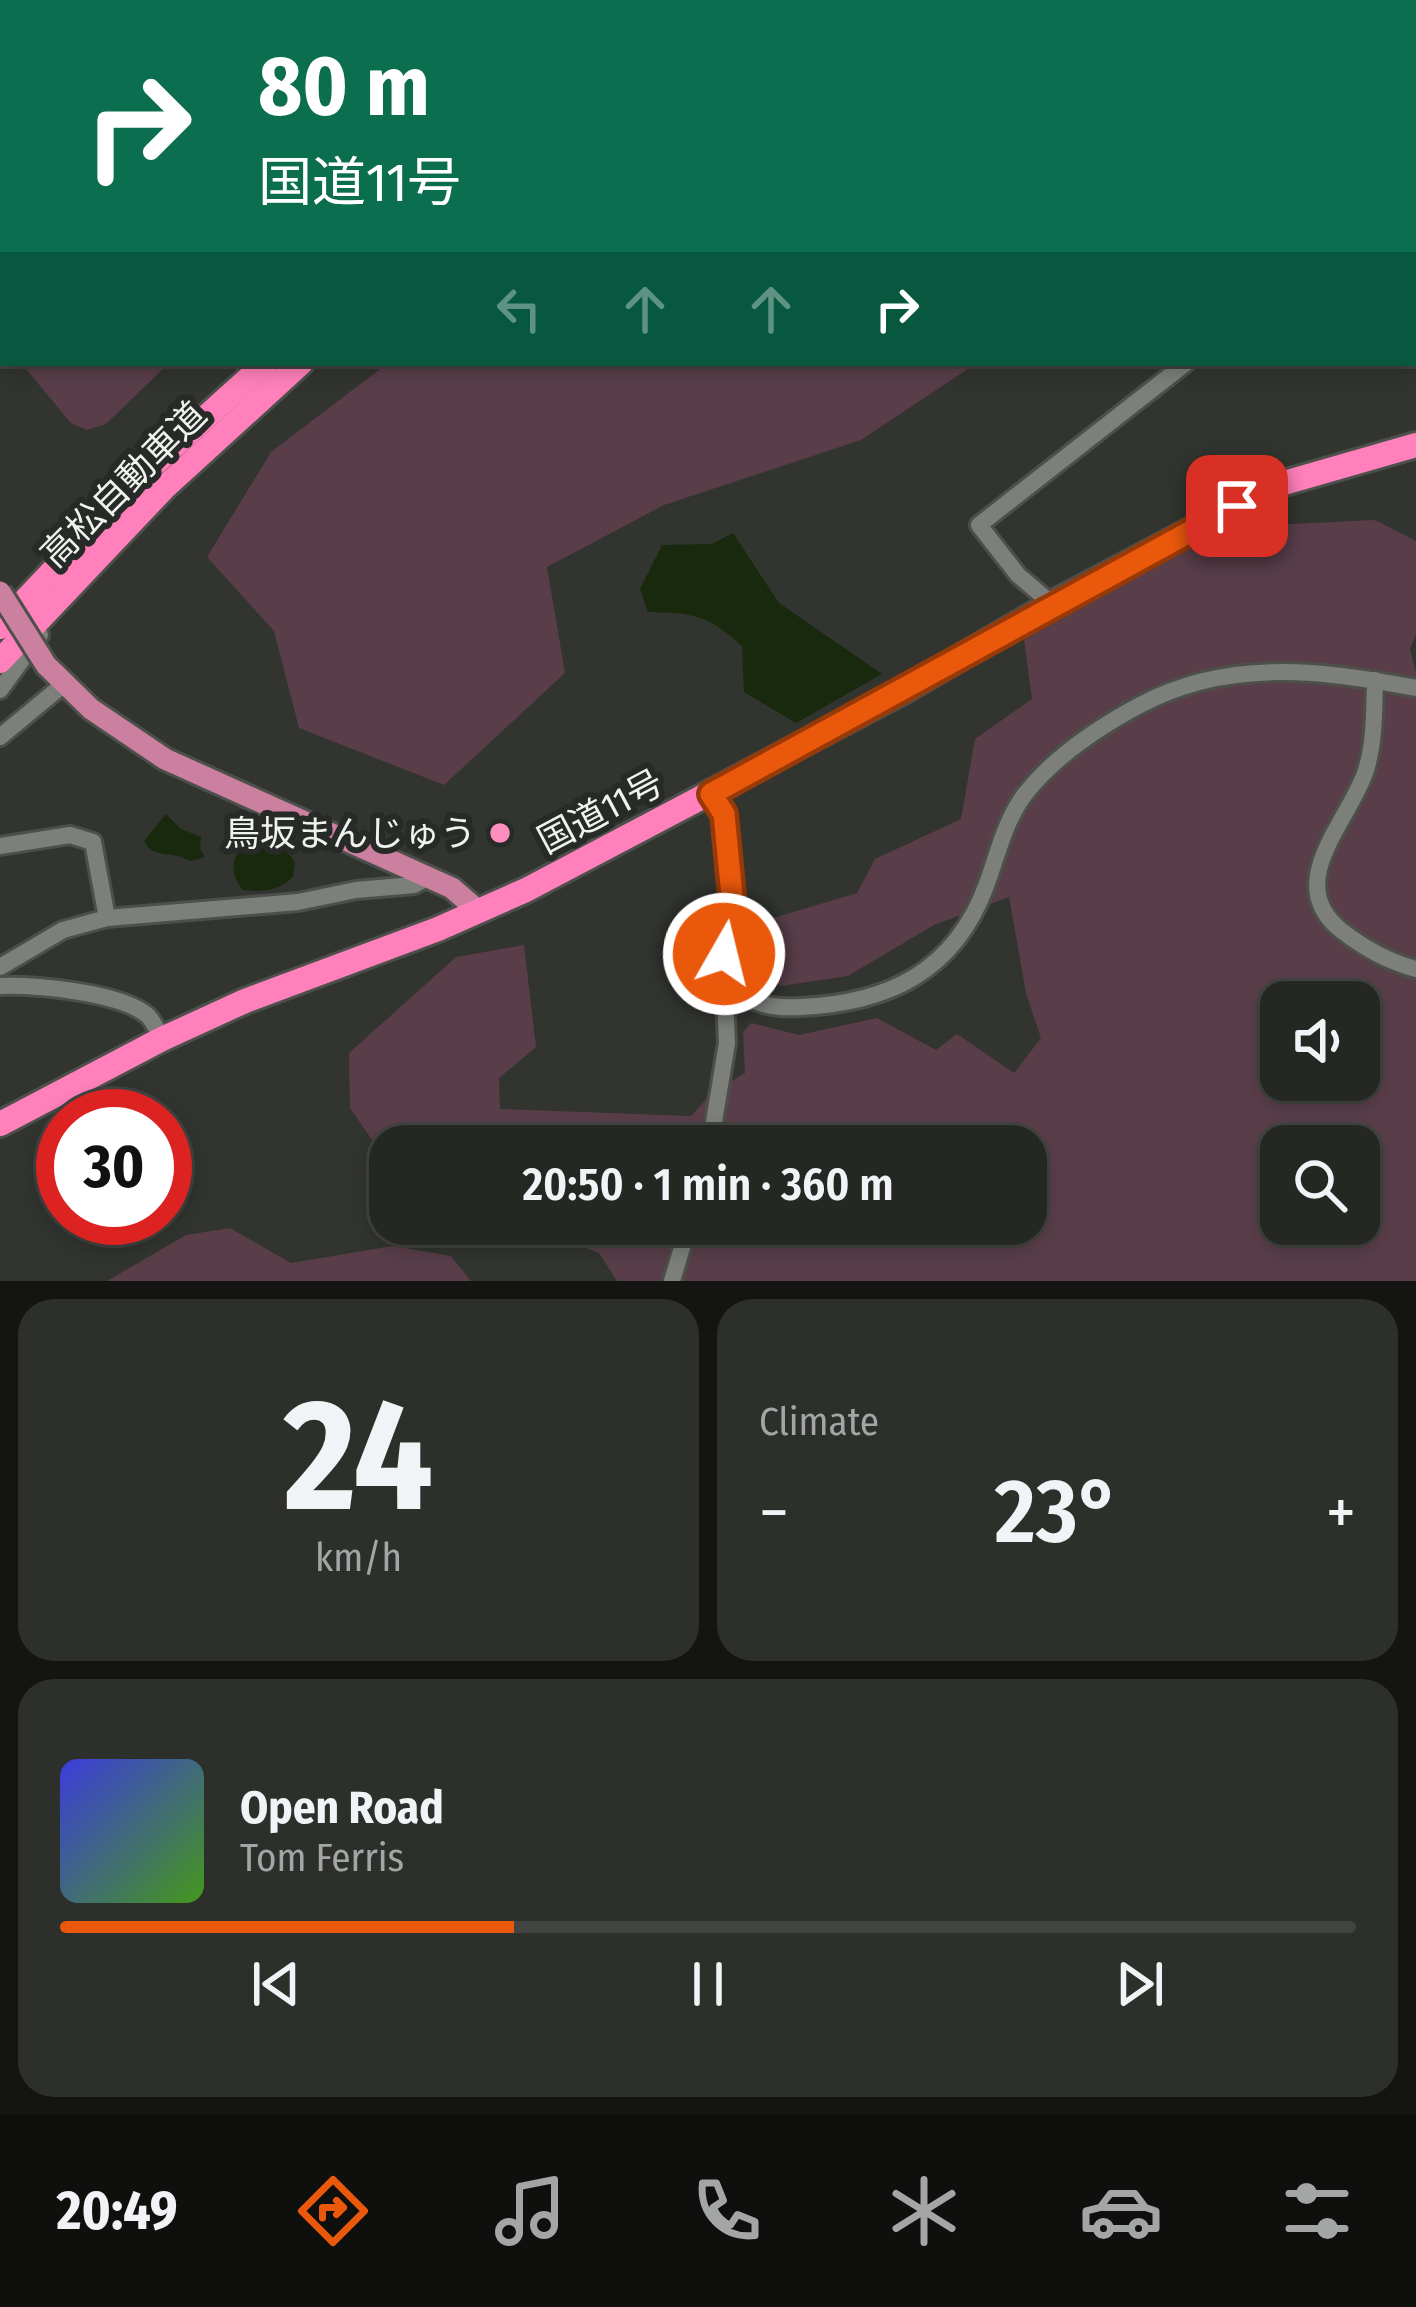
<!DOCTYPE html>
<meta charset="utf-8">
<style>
body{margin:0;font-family:"Fira Sans Condensed","Noto Sans JP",sans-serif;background:#2d2f2b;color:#f1f3f6;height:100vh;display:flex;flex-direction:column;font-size:45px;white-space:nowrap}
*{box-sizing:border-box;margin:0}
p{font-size:39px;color:#a3a5a6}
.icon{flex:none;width:66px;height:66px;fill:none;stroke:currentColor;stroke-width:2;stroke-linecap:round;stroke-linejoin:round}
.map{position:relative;height:1281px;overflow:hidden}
.details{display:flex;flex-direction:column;gap:18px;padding:18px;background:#141513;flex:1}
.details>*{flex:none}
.top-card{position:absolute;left:0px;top:0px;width:1416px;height:366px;box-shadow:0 6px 18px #0003,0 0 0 3px #424441;background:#0b6e4f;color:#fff;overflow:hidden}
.controls{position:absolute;left:1260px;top:981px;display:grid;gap:24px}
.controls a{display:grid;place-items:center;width:120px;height:120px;border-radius:24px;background:#252723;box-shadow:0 6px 18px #0003,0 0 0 3px #424441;font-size:60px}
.speed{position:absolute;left:36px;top:1089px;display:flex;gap:24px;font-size:60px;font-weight:700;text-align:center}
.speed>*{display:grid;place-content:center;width:156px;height:156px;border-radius:50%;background:#252723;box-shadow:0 6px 18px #0003,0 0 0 3px #424441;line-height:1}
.speed .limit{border:18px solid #d22;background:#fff;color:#111}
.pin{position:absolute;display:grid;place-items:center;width:102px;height:102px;color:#fff;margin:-51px;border-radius:24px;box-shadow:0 6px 18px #0006}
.me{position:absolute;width:132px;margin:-66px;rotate:8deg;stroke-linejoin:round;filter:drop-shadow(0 0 9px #0008)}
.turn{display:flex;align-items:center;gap:42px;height:252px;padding:0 60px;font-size:54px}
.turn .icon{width:156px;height:156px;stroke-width:2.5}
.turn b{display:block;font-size:84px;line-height:102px}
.lanes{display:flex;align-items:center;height:114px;padding:0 60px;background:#0003;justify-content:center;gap:60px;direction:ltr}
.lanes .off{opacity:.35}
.big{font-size:90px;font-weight:600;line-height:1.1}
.details .widget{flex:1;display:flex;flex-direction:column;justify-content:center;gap:18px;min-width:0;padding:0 42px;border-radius:36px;background:#2d2f2b}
.details .dial{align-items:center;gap:0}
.dial b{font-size:156px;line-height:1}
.song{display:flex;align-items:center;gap:36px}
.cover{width:144px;height:144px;border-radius:18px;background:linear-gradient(135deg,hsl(240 70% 55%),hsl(100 70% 35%))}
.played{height:12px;border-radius:6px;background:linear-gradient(90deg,#ea580c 35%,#424441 35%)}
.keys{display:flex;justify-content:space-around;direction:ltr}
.heat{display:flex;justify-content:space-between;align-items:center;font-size:66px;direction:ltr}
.details .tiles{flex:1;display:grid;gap:18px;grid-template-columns:1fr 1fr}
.widget:last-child{grid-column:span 2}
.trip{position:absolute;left:369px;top:1125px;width:678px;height:120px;border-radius:36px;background:#252723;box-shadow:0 6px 18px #0003,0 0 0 3px #424441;font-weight:600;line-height:120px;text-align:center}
.tabs{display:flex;height:192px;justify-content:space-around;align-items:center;background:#0f100e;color:#a3a5a6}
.tabs .icon{width:84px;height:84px}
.tabs .current{color:#ea580c}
.tabs b{font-size:54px;color:#f1f3f6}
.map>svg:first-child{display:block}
</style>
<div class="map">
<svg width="1416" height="1281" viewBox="0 0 1416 1281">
<rect width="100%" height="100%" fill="#31342f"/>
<g fill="#593e49" fill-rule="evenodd">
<polygon points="0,0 460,0 3,3 3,341"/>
<polygon points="21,363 169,363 106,424 87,430 71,423"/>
<polygon points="388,363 977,363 861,440 664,505 547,567 565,673 444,785 299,728 274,631 207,557 271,452"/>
<path d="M1375 520 1416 541V635L1410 648 1416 673V1281H617L599 1253 525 1224H1026V1146H390V1166L350 1108 349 1053 456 957 524 945 536 1047 499 1078 500 1109 691 1116 712 1093 745 1073 743 1032 751 1023 799 1035 877 1018 936 1050 957 1034 1014 1073 1041 1038 1026 993 1009 897 934 925 848 976 781 986 746 958 749 925 857 893 875 859 961 819 975 739 1032 699 1024 640 1225 527ZM1281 1002H1359V1080H1281ZM1281 1146H1359V1224H1281Z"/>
<polygon points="230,1228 291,1263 393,1246 451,1256 471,1281 107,1281 186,1235"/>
</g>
<g fill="#18290d">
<path d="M733 533 779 603 882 674 796 723 744 692 742 646C709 615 693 613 648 612L640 589 662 545 712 544Z"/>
<path d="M166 814 181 829 201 837 200 849 205 857 190 861C171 850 153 859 144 841Z"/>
<path d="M263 831 280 843 295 862 293 877C278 891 262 892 243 890 222 865 239 844 263 831Z"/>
</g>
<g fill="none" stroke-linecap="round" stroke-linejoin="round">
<g stroke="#4d4f4b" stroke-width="22">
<g id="minor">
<polyline points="676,3 682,0"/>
<polyline points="846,3 852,0"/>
<polyline points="1413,167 1416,165"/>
<polyline points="1052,604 1018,575 979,525 1186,363"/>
<path d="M1375 680C1374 711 1375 744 1365 773 1347 824 1282 884 1342 931 1364 948 1389 962 1416 969"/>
<polyline points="0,690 40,635"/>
<polyline points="0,737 64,684"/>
<polyline points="0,846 70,835 93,842 107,918"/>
<polyline points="0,967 63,930 107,918 298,902 356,890 414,885 427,878"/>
<path d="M727 970C741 1003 767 1009 801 1007 888 1003 954 972 986 886 997 857 1005 820 1025 794 1054 757 1099 727 1140 705 1228 658 1322 670 1416 688"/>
<path d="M0 986C36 985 119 992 147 1015 153 1020 158 1032 162 1039"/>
<polyline points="710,1146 727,1043 723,954 732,896 724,814 711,794"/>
<polyline points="672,1281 689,1224"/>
</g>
</g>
<g stroke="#4d4f4b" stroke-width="27">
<polyline id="major" points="46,665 91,709 165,759 452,888 476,909"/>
</g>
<g stroke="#4d4f4b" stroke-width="30">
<g id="highway">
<polyline points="779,3 784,0"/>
<polyline points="826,3 831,0"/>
<polyline points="0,627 153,465 266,363"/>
<polyline points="0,661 164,488 301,363"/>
<polyline points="0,1124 162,1039 245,1001 438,929 526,890 903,691 1052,604 1237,506 1284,483 1416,445"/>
</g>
</g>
<use href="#minor" stroke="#7c7f7a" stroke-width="16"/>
<use href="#major" stroke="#cb80a0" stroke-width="21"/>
<use href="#highway" stroke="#ff80ba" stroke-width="24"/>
<g stroke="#4d4f4b" stroke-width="27" stroke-linecap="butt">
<polyline id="major-bridge" points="0,592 46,665"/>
</g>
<use href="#major-bridge" stroke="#cb80a0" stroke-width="21"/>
</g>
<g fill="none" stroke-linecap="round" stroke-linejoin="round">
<g stroke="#983908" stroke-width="30">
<polyline id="route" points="724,954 732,896 724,814 711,794 1237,506"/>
</g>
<use href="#route" stroke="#ea580c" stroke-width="21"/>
</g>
<circle fill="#fd8ebf" stroke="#272a26" stroke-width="4.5" cx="500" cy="833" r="12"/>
<g text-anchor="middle" stroke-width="12" stroke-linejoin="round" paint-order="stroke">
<g font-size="36" fill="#f0f2ef" stroke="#272a26">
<text transform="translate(123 484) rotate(-45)" y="13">高松自動車道</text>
<text transform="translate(600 811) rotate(-28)" y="13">国道11号</text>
</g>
<g font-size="36" fill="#f0f2ef" stroke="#272a26" text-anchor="end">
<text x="476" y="846">鳥坂まんじゅう</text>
</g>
</g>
</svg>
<div class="controls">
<a><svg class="icon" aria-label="sound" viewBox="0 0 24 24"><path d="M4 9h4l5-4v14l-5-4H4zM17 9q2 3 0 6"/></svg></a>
<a><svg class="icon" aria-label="search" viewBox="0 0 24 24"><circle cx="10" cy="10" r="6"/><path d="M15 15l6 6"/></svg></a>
</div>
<div class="speed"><div class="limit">30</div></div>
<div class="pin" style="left:1237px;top:506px;background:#d93025"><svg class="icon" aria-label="arrive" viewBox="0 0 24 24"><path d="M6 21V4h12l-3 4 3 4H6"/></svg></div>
<svg class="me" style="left:724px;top:954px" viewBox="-20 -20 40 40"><circle r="17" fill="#ea580c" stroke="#fff" stroke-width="3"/><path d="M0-11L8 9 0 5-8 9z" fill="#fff"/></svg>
<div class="trip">20:50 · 1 min · 360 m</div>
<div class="top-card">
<div class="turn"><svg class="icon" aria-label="right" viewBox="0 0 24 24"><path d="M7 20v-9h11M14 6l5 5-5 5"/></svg><div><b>80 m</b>国道11号</div></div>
<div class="lanes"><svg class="icon off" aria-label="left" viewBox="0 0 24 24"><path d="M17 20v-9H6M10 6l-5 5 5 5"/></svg><svg class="icon off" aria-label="ahead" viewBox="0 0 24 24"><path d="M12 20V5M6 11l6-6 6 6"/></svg><svg class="icon off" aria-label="ahead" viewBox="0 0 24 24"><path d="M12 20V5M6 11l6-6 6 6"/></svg><svg class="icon" aria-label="right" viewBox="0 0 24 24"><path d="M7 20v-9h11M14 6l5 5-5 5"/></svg></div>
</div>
</div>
<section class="details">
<div class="tiles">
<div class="widget dial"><b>24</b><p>km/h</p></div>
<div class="widget"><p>Climate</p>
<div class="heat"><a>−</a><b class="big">23°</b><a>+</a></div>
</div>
<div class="widget">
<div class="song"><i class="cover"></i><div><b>Open Road</b><p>Tom Ferris</p></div></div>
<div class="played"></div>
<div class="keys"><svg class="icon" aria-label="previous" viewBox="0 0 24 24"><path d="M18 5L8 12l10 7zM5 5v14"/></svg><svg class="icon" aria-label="pause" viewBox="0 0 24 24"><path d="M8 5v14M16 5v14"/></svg><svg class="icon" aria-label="next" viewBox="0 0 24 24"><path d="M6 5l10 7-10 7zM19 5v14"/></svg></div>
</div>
</div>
</section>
<nav class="tabs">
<b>20:49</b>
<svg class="icon current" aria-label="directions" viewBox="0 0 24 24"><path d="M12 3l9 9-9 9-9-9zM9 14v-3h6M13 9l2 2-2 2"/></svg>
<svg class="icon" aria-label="music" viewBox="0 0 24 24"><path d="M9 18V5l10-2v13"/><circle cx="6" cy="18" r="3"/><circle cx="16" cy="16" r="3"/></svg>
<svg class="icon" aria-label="phone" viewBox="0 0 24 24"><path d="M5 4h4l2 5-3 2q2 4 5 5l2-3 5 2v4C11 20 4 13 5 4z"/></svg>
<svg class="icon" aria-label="climate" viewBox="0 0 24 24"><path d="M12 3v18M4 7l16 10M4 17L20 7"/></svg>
<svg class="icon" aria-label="car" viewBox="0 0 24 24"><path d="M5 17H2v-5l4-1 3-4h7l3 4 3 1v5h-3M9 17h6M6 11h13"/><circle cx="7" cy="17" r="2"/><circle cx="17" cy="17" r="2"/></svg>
<svg class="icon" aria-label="filters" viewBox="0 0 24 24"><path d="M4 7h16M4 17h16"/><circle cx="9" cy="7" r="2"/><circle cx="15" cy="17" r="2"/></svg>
</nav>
